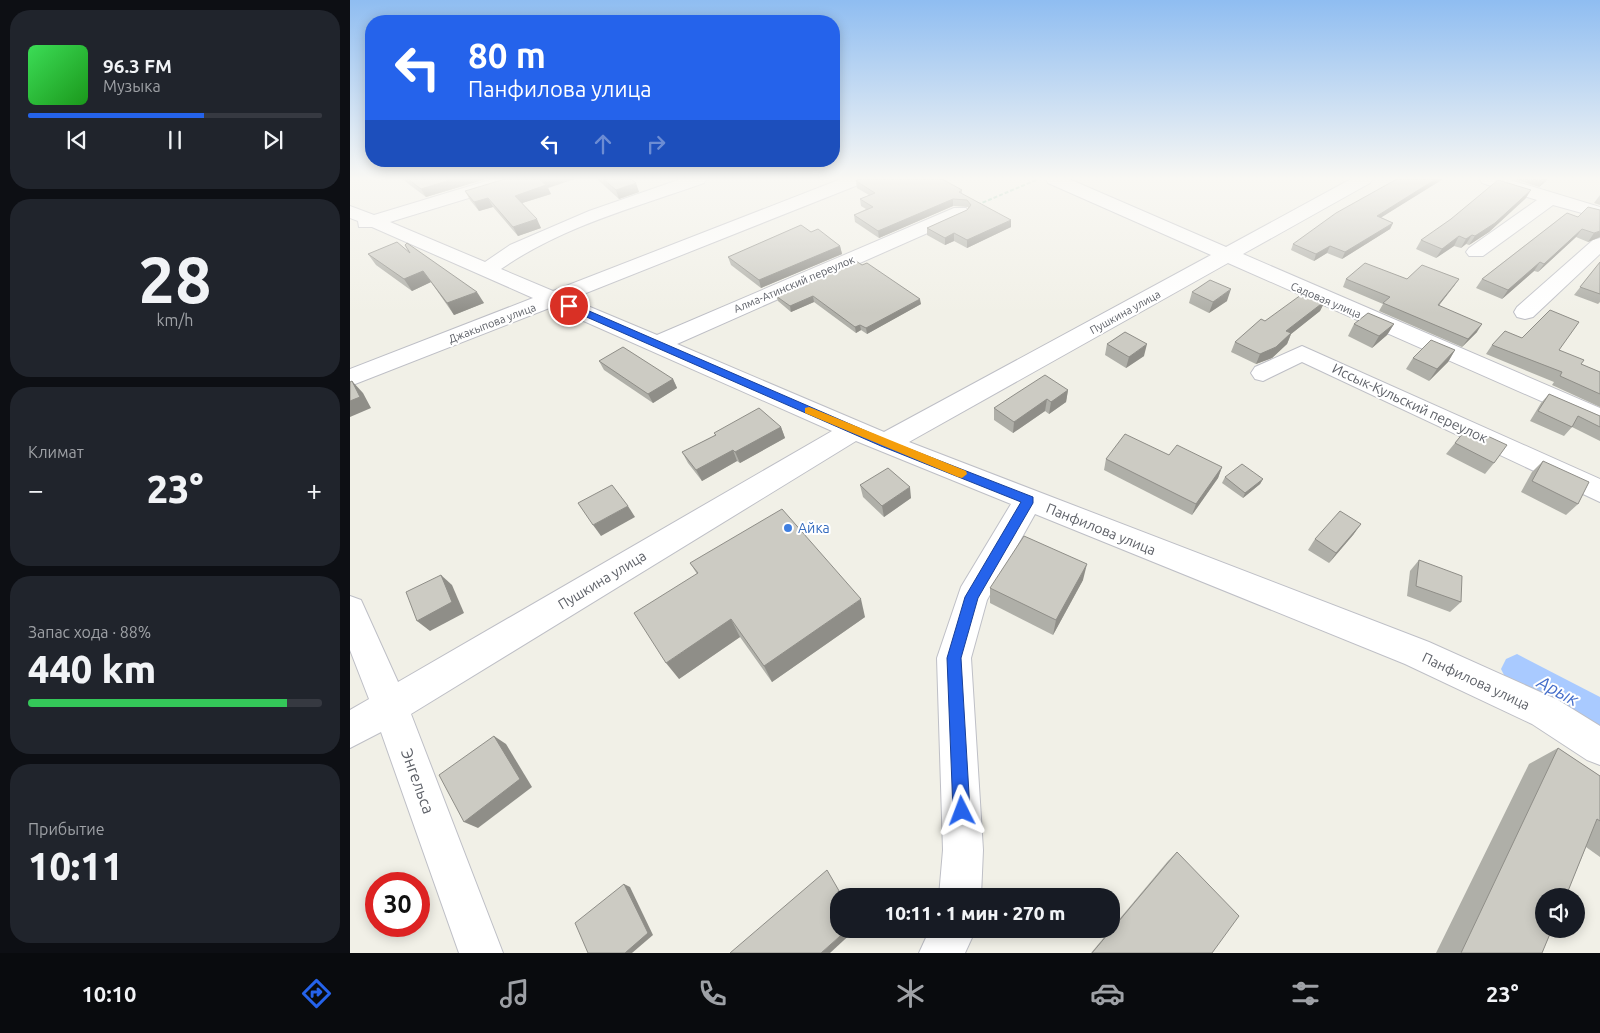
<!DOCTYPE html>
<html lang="ru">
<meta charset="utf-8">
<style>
body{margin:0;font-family:Ubuntu,sans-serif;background:#20242c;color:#f1f3f6;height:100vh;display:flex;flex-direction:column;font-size:19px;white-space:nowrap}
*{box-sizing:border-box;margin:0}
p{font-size:16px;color:#9ea1a6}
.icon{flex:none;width:28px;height:28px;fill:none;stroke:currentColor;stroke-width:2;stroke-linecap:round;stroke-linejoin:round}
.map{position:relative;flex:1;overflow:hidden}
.details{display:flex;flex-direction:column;gap:10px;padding:10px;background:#0d0f14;width:350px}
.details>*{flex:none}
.guide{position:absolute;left:15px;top:15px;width:475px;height:152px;border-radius:20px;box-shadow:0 2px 12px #0003;background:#2563eb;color:#fff;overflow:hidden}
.buttons{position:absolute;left:1185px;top:888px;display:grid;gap:10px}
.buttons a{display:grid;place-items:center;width:50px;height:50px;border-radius:50%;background:#171b24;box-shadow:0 2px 12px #0003;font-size:25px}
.speed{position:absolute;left:15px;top:872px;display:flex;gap:10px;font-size:25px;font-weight:700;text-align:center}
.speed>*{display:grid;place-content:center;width:65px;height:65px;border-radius:50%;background:#171b24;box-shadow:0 2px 12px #0003;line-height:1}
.speed .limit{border:8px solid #d22;background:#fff;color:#111}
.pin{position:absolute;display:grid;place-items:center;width:42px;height:42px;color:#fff;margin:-21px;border:2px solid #fff;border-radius:50%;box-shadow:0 1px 5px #0007}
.me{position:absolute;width:55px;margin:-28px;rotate:357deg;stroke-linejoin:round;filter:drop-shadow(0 0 4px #0008)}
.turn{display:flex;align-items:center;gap:18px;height:105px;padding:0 20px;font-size:22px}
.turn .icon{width:65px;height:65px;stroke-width:2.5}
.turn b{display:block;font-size:35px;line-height:42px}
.lanes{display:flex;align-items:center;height:48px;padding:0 20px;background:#0003;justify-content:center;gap:25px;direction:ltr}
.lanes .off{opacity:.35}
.big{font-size:38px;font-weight:800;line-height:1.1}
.details .widget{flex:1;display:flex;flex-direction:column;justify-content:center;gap:8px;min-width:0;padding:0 18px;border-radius:20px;background:#20242c}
.details .dial{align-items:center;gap:0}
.dial b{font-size:65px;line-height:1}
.song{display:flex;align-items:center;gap:15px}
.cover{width:60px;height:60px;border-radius:8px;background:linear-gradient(135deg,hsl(130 70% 55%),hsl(120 70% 35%))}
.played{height:5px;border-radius:2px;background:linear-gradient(90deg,#2563eb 60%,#363941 60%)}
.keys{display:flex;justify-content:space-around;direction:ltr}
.heat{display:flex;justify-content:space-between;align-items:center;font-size:28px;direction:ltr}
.charge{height:8px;border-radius:4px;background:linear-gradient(90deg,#34c759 88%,#363941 0)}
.trip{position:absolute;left:480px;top:888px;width:290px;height:50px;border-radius:20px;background:#171b24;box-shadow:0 2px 12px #0003;font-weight:800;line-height:50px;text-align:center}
.tabs{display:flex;height:80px;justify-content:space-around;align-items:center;background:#090b0e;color:#9ea1a6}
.tabs .icon{width:35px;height:35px}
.tabs .current{color:#2563eb}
.tabs b{font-size:22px;color:#f1f3f6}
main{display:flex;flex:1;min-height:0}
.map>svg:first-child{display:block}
</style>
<main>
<section class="details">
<div class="widget">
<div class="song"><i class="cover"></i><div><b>96.3 FM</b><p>Музыка</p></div></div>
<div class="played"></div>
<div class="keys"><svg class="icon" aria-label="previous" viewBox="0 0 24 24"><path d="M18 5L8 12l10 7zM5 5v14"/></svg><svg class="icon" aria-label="pause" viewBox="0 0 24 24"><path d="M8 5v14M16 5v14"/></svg><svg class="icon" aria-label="next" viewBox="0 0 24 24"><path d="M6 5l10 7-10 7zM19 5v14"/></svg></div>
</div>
<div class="widget dial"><b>28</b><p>km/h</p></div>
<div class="widget"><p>Климат</p>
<div class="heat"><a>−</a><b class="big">23°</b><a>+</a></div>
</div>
<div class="widget"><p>Запас хода · 88%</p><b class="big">440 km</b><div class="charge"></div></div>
<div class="widget"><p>Прибытие</p><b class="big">10:11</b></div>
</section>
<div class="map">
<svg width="1250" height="953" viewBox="0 0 1250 953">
<rect width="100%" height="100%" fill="#f1f0e7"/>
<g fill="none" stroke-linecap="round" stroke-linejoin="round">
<polygon fill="#a9caff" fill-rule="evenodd" points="1167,654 1250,697 1250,730 1156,679 1151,669 1156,659"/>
<g stroke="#bebfc6" stroke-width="2">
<g id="minor">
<path d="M143 179H170L168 183 40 222 135 262 160 245 239 211 331 179H356L354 183C286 207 211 227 151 269L203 291 491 179H515L513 183 221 299 307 335 604 208H616L619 212 616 216 327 344 534 432 861 255 698 183 696 179H719L876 247 1001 179H1022L1020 183 893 254 1250 408V427L878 263 559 442 1079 642 1208 700 1250 726V765L1237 760 1182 724 1055 664 685 514 637 600 621 658 633 850 631 896H589L593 850 587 658 611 587 661 504 506 441 61 714 153 953H109L31 732 0 748V710L19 699 0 650V596L11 600 48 682 482 431 202 307 0 386V369L183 298 22 227H9L8 221 0 218V206L24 215Z"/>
<polygon points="1130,179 1157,179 1250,207 1250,218 1203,205 1133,256 1119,256 1116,252 1119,248 1187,200 1132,183"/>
<polygon points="1250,238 1250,254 1183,317 1175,319 1167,317 1164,312 1167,307 1243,240"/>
<polygon points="952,346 1250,479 1250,502 952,362 913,381 905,379 901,373 905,367"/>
<polygon points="580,929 626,929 615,953 569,953"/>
</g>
</g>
<polyline stroke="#9bcbb1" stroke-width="2" stroke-dasharray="4 2" stroke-linecap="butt" points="627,205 686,180"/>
<use href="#minor" fill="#fff" fill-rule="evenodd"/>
</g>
<g fill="#afafa8">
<polygon points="52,179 136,179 76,197"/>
<polygon points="247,179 281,179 289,192 269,199"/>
<polygon points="1093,179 1031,217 1043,223 1040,229 992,259 977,253 964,261 941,250 943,244"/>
<polygon points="1164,179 1197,179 1195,182 1189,187"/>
<polygon points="506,181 612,190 612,194 661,227 617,248 604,241 595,245 577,235 577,228 617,210 618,208 618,207 603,206 529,238 505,222 504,215 516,209 511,206 510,199 519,195 507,188"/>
<polygon points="198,188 201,194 172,203 191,228 168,236 143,207 129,211 120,200 115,191"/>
<polygon points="1250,195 1250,205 1244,203"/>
<polygon points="1176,198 1139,232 1119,245 1116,244 1111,248 1104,246 1086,258 1066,249 1071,240"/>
<polygon points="1217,213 1250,237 1238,242 1226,237 1188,272 1184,271 1152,299 1126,288 1132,279"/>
<polygon points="490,246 492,254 411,288 381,265 378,257"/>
<polygon points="60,253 134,303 104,315 81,282 62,291 26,265 18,254"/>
<polygon points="1250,262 1250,302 1248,304 1224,295"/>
<polygon points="512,265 571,304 517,334 511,330 506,333 464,302 441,312 428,301 426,296"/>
<polygon points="996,279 1109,279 1104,286 1089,305 1127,332 1112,347 1029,311 1033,304 993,287"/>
<polygon points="842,292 877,301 859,313 839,303"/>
<polygon points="975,301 970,311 941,334 937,344 922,358 906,364 881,352 885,342 915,321"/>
<polygon points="1004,324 1044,324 1037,335 1022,348 998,336"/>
<polygon points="1172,338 1209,350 1231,364 1250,372 1250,407 1202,385 1204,382 1136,354 1142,345"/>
<polygon points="757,344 794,356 776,368 755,355"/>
<polygon points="1105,350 1098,362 1079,381 1056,369 1063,358"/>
<polygon points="249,361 323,379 327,388 303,403 254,370"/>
<polygon points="718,390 716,402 699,414 695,411 663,433 644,420 644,408"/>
<polygon points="1199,394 1250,416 1250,441 1222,427 1214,436 1180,421 1191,403"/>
<polygon points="431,427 435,438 390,463 387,461 352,481 338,463 332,452 365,435 364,433"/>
<polygon points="1118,427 1144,463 1135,474 1096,454"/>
<polygon points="819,455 872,467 868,478 842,515 754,470 756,459"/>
<polygon points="1193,461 1228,504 1216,515 1171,492 1182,472"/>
<polygon points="875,477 913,479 910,484 893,498 872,483"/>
<polygon points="510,485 561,498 534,517 513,497"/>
<polygon points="1011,524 1003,535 979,563 958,550 965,539"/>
<polygon points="1069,560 1111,602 1100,612 1057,596 1060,571"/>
<polygon points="340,563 515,617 422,682 390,637 329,679 347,574"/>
<polygon points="733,580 703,635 640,603 640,588"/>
<polygon points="1208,748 1250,776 1250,857 1236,847 1192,953 1086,953 1179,764"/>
<polygon points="827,852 862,953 741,953 818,861"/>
</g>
<g fill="#8f8e88">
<polygon points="103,179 136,179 76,197 71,189"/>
<polygon points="194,179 225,179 198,188 201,194 169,204 165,196 190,180"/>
<polygon points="1086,179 1093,179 1024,222 1027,216"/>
<polygon points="1194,179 1197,179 1195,182 1189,187"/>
<polygon points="286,183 289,192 269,199 266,190"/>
<polygon points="1181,190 1176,198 1139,232 1119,245 1125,236"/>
<polygon points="138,198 143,207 129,211 124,202"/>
<polygon points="603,199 603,206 529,238 528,231"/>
<polygon points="187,219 191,228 168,236 163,227"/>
<polygon points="661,220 661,227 617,248 617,240"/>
<polygon points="1043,223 1040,229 992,259 995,252"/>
<polygon points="1232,229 1226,237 1188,272 1194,264"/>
<polygon points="1250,231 1250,237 1238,242 1244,233"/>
<polygon points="604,233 604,241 595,245 595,238"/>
<polygon points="1122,235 1116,244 1111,248 1116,239"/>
<polygon points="1109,236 1104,246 1086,258 1092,249"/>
<polygon points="490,246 492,254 411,288 409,280"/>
<polygon points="980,246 977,253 964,261 966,254"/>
<polygon points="1190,262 1184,271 1152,299 1158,290"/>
<polygon points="73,271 81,282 62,291 54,279"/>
<polygon points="1109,279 1104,286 1083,313 1088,305"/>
<polygon points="881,289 877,301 859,313 863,302"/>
<polygon points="127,292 134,303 104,315 97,303"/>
<polygon points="463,296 464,302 441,312 440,306"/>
<polygon points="570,299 571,304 517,334 516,328"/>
<polygon points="975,301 970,311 941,334 937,344 922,358 906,364 910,354 936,331"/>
<polygon points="1044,324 1037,335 1022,348 1029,336"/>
<polygon points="1132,324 1127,332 1112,347 1118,339"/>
<polygon points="510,325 511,330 506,333 505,327"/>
<polygon points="797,344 794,356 776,368 779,357"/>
<polygon points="1105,350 1098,362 1079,381 1087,369"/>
<polygon points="323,379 327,388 303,403 298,394"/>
<polygon points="2,381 13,393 21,408 0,417 0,401"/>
<polygon points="718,390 716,402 699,414 701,402"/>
<polygon points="697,399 695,411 663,433 664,422"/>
<polygon points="431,427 435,438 390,463 385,452"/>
<polygon points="383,450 387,461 352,481 346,470"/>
<polygon points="872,467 868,478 842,515 846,504"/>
<polygon points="913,479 910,484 893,498 895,493"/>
<polygon points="560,487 561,498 534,517 532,506"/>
<polygon points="278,506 285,517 251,536 243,525"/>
<polygon points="1011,524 1003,535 979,563 986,553"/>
<polygon points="737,564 733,580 703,635 706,620"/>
<polygon points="91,575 102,585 114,613 80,631 67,621"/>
<polygon points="511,599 515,617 422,682 414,666"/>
<polygon points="381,619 390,637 329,679 316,663"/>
<polygon points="144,736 156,744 182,787 128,828 114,822"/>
<polygon points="274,884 280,887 303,935 282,953 275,953"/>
<polygon points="498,929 506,929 480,953 471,953"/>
</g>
<g fill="#cccbc3" stroke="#8f8e88">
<polygon points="58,179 103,179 71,189"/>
<polygon points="155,179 194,179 190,180 196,185 165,196 187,219 163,227 138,198 124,202 115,191"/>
<polygon points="253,179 281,179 286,183 266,190"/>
<polygon points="509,179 592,179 612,190 609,192 661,220 617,240 604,233 595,238 577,228 617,210 621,205 617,200 603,199 528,231 504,215 523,207 510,199 525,193 506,181"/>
<polygon points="1047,179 1086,179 1027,216 1043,223 995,252 980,246 966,254 943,244 986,213"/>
<polygon points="1148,180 1181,190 1145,223 1125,236 1122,235 1116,239 1109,236 1092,249 1071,240 1101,219"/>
<polygon points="1238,207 1250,210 1250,231 1244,233 1232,229 1194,264 1190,262 1158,290 1132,279 1217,213 1228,217"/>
<polygon points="451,225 461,232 468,229 490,246 409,280 378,257"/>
<polygon points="47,242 60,253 55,245 57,243 127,292 97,303 73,271 54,279 18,254"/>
<polygon points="506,261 512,265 517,263 570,299 516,328 510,325 505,327 463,296 440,306 426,296"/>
<polygon points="1250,262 1250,294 1230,287"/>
<polygon points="1015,263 1057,279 1072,265 1109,279 1088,305 1132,324 1118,339 1033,303 1040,297 996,279"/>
<polygon points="860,280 881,289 863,302 842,292"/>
<polygon points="955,292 975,301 936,331 941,333 926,347 910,354 885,342 911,319 915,321"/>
<polygon points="1200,310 1229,322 1209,350 1234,360 1231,364 1250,372 1250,394 1210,376 1212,372 1142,345 1155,331 1172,338"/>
<polygon points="1018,313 1044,324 1029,336 1004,324"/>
<polygon points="775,332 797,344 779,357 757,344"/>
<polygon points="1081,340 1105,350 1087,369 1063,358"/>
<polygon points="273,347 323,379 298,394 249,361"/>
<polygon points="695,375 718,390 701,402 697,399 664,422 644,408 667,393"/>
<polygon points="2,381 10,397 0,401 0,382"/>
<polygon points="1199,394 1250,416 1250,427 1228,416 1222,427 1188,411"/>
<polygon points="409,408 431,427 385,452 383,450 346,470 332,452 366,435 364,433"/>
<polygon points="1118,427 1157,445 1144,463 1105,443"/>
<polygon points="775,434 819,455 827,445 872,467 846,504 756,459"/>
<polygon points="1193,461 1239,482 1228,504 1182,481"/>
<polygon points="892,464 913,479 895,493 875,477"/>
<polygon points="538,468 560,487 532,506 510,485"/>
<polygon points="262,485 278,506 243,525 228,503"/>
<polygon points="432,509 511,599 414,666 381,619 316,663 284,613 348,573 340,563"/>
<polygon points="990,511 1011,524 986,553 965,539"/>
<polygon points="674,536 737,564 706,620 640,588"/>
<polygon points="1069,560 1112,576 1111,602 1066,586"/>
<polygon points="91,575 102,602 67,621 56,592"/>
<polygon points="144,736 170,779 114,822 89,775"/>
<polygon points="1208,748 1250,776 1250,821 1247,819 1216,896 1194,896 1194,929 1202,929 1192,953 1111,953"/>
<polygon points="827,852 889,916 862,953 742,953"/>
<polygon points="477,870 492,896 489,896 489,929 498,929 471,953 380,953"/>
<polygon points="274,884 298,933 275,953 238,953 225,923"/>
</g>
<linearGradient id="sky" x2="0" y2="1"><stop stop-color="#8fbdf1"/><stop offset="0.57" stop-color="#f9f8f4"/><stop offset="1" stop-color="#f9f8f4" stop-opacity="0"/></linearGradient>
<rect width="1250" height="313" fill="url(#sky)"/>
<polygon fill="#2563eb" stroke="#184099" points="216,304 223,304 539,441 683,497 683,503 628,598 611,658 620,811 617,817 612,819 606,817 603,811 597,658 615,597 671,502 531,446 216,308"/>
<polygon fill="#f59e0b" points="459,407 616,471 617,474 612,478 608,477 455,413 455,408"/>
<circle fill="#3f7fe0" stroke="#fff" stroke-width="2" cx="438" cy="528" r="5"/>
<g text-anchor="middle" stroke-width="4" stroke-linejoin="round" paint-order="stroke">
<g font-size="11" fill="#5e6168" stroke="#fff">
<text transform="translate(444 284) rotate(-23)" y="4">Алма-Атинский переулок</text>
<text transform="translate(976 300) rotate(23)" y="4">Садовая улица</text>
<text transform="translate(775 312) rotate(-29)" y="4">Пушкина улица</text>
<text transform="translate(142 323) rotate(-21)" y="4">Джакыпова улица</text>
</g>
<g font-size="14" fill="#5e6168" stroke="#fff">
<text transform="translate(1060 403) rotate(25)" y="5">Иссык-Кульский переулок</text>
<text transform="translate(751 529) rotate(22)" y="5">Панфилова улица</text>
<text transform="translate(252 580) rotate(-31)" y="5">Пушкина улица</text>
<text transform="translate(1126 681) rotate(25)" y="5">Панфилова улица</text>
</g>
<g font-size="14" fill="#366cbe" stroke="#fff" text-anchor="start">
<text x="448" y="533">Айка</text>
</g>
<g font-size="16" fill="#5e6168" stroke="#fff">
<text transform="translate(68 781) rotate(70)" y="6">Энгельса</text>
</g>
<g font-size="18" font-style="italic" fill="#446dca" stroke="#fff">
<text transform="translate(1208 691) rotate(28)" y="6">Арык</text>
</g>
</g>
</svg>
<div class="buttons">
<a><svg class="icon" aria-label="sound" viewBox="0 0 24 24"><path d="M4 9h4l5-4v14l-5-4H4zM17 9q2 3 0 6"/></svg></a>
</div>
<div class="speed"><div class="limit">30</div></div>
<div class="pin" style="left:219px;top:306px;background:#d93025"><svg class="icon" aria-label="arrive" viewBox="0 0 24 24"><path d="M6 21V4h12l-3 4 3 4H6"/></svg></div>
<svg class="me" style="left:612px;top:811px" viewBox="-20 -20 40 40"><path d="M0-17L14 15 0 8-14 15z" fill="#2563eb" stroke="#fff" stroke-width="4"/></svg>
<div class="trip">10:11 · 1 мин · 270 m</div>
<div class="guide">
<div class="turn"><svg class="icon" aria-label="left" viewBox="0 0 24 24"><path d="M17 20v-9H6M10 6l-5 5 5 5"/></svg><div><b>80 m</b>Панфилова улица</div></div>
<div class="lanes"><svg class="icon" aria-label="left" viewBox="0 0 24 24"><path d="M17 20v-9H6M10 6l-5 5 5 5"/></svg><svg class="icon off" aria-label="ahead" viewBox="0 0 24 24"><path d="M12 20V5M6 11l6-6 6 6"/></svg><svg class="icon off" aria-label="right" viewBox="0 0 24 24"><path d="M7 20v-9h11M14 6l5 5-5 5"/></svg></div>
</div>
</div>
</main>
<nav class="tabs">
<b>10:10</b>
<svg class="icon current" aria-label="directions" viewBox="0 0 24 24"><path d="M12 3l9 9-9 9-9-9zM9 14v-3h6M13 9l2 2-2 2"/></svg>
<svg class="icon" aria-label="music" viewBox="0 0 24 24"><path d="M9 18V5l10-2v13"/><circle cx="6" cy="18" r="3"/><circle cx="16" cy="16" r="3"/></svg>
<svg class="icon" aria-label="phone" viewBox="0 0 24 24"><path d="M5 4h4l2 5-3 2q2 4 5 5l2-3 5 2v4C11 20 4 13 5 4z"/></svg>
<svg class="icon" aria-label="climate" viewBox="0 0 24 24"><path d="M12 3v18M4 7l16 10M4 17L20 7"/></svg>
<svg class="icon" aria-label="car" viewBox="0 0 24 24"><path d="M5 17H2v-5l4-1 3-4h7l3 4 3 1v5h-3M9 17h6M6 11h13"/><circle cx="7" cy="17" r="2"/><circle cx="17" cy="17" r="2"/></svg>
<svg class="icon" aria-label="filters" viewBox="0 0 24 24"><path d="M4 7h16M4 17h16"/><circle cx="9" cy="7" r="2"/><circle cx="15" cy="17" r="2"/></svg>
<b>23°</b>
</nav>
